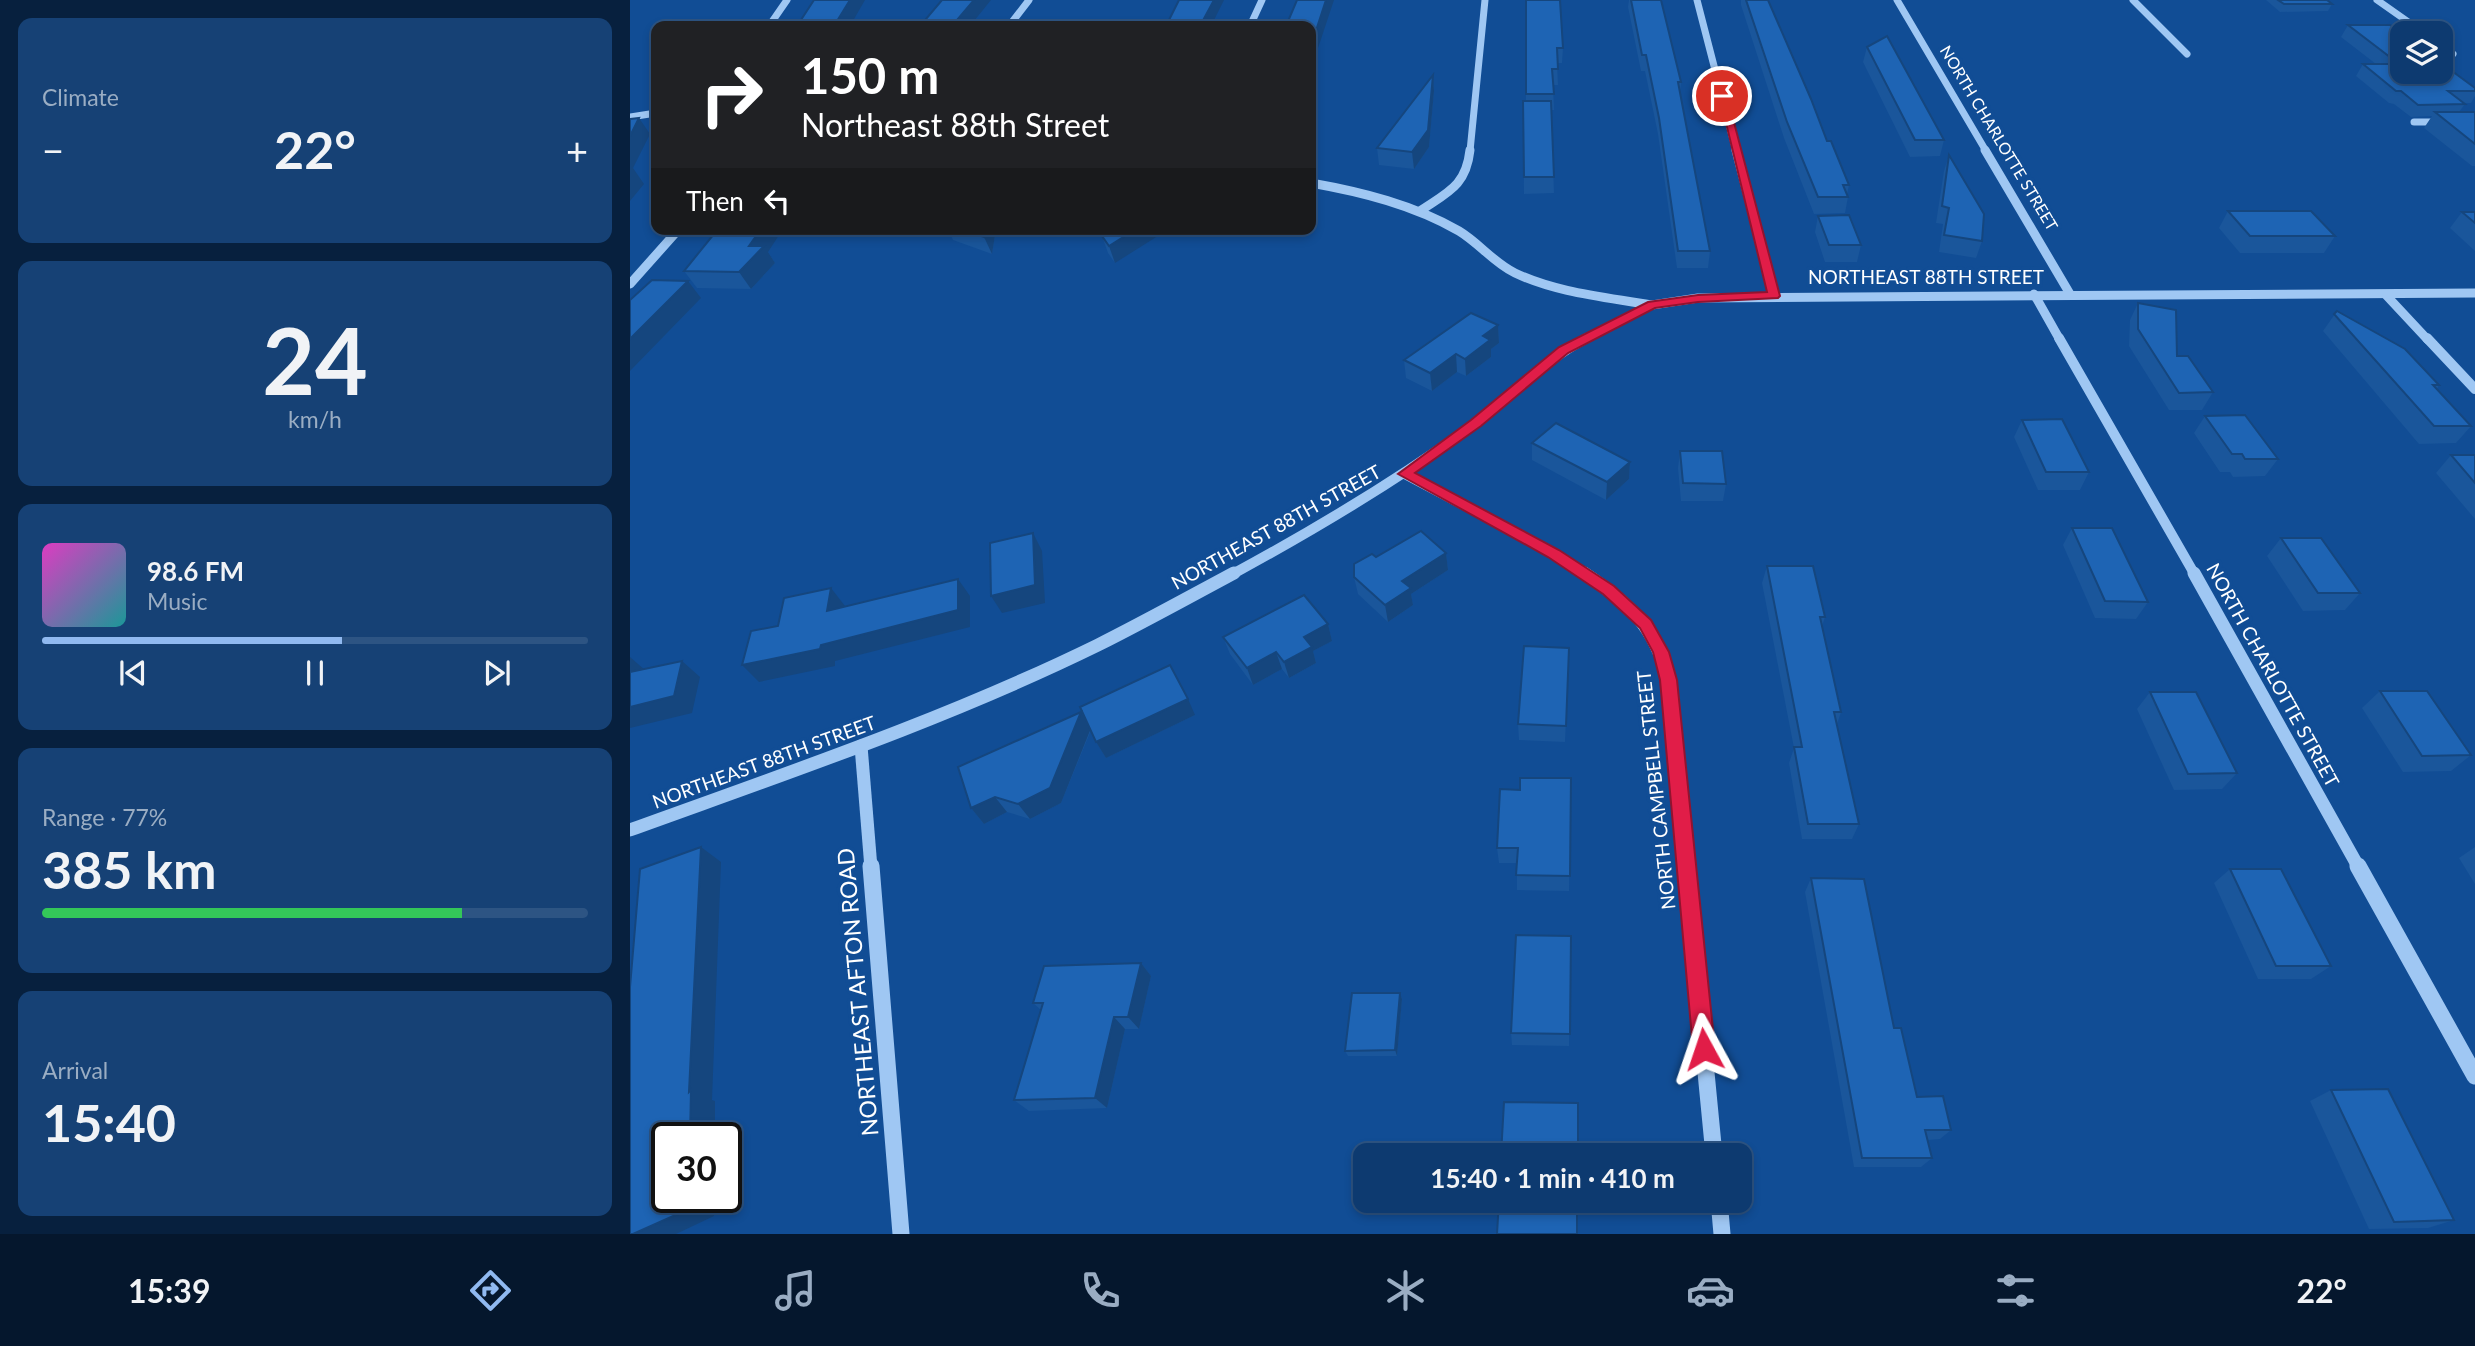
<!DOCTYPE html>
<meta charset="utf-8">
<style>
body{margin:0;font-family:Lato,sans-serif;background:#164175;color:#f1f3f6;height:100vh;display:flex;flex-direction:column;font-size:26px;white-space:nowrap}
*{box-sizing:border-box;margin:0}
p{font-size:23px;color:#9aadc3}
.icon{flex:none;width:38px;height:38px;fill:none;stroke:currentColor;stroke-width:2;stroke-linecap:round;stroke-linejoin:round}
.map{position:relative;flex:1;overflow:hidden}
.drawer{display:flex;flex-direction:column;gap:18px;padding:18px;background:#07203e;width:630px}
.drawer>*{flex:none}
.hud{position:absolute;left:21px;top:21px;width:665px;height:214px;border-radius:14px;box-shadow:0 4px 10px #0003,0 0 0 2px #2d5483;background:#202124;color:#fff;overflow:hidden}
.fabs{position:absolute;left:1760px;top:21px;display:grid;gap:14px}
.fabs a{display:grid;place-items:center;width:63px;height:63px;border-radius:14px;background:#0d3a70;box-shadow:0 4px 10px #0003,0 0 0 2px #2d5483;font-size:35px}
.speed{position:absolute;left:21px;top:1122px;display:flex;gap:14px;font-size:35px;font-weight:700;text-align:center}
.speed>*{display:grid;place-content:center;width:91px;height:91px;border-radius:50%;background:#0d3a70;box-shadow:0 4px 10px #0003,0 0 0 2px #2d5483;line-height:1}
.speed .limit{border:4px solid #111;border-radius:10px;background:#fff;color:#111}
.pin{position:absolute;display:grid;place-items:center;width:60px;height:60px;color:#fff;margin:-30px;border:4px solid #fff;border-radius:50%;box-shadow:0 2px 7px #0007}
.me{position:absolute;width:77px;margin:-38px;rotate:355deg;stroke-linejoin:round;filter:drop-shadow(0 0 5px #0008)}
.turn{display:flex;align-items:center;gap:24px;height:147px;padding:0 35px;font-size:32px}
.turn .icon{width:91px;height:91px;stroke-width:2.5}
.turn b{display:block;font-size:49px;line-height:60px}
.then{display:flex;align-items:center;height:66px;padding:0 35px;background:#0003;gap:14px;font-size:26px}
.big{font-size:52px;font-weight:700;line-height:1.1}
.drawer .widget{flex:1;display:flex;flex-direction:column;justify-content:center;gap:10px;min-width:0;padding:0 24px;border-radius:14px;background:#164175}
.drawer .dial{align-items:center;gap:0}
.dial b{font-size:91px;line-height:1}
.song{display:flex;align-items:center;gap:21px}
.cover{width:84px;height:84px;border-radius:10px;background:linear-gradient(135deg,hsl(310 70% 55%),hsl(180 70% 35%))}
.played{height:7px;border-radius:4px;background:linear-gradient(90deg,#90b9f0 55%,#2d5483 55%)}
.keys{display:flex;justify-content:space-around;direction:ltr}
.heat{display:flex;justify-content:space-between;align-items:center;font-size:38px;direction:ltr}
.charge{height:10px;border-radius:5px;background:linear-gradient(90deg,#34c759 77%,#2d5483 0)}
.trip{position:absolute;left:723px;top:1143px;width:399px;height:70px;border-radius:14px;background:#0d3a70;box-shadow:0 4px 10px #0003,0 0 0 2px #2d5483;font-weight:700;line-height:70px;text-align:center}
.dock{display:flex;height:112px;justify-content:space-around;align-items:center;background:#05172d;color:#9aadc3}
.dock .icon{width:49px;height:49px}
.dock .on{color:#90b9f0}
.dock b{font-size:32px;color:#f1f3f6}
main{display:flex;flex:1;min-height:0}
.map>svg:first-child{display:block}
</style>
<main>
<section class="drawer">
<div class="widget"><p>Climate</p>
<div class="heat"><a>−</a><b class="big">22°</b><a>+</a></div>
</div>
<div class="widget dial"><b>24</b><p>km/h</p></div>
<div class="widget">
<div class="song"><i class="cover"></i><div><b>98.6 FM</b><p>Music</p></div></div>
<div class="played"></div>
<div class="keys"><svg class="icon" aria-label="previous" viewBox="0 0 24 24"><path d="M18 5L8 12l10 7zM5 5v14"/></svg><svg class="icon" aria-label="pause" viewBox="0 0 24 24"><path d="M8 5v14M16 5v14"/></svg><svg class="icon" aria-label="next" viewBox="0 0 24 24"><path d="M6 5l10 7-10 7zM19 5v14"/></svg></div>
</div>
<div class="widget"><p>Range · 77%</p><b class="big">385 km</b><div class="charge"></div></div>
<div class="widget"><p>Arrival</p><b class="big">15:40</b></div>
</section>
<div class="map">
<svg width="1845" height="1234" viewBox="0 0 1845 1234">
<rect width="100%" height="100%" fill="#114d95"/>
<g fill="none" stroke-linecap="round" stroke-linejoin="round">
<g stroke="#9fc7f3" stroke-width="7">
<polyline points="1067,0 1106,151"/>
<polyline points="1267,0 1356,151"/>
<polyline points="1503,0 1557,54"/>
<polyline points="1747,0 1794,33"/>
<polyline points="139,26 157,0"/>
<polyline points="379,26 399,0"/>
<polyline points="620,26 632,0"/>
<polyline points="1811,46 1823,54"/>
<polyline points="0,117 26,113"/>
<polyline points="1784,122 1845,122"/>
<polyline points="840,151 855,0"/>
</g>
<g stroke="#9fc7f3" stroke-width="9">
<polyline points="1106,150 1144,296"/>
<polyline points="1355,150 1440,294"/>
<path d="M681 183C732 192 784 205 829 231 849 243 864 263 885 273 927 293 976 297 1021 305"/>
<path d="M790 211C818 192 836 186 840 150"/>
<polyline points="0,284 49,229"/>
<polyline points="1404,294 1430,340"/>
<polyline points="1756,295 1798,340"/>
<polyline points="953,340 1022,305 1068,298 1845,293"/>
</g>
<g stroke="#9fc7f3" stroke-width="10">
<polyline points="1429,338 1565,575"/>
<polyline points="1797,338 1845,389"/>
<polyline points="775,474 924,553 956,575"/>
<path d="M601 575C684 530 766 481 842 426 882 397 913 360 957 338"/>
</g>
<g stroke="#9fc7f3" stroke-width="13">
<path d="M954 573C999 603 1025 626 1038 680L1056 868"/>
<polyline points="1564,573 1729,868"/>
<polyline points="231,746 241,868"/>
<path d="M0 830C157 773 317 719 468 645 514 622 559 597 604 573"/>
</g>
<g stroke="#9fc7f3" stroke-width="17">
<polyline points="241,866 271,1234"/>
<polyline points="1056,866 1084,1155"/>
<polyline points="1728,866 1845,1076"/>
<polyline points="1089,1200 1092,1234"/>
</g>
</g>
<g fill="#1a569b">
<polygon points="896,0 933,48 932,63 927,63 928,85 923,85 924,110 921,110 924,193 894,194 893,101 896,101"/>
<polygon points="999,0 1031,0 1051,82 1050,92 1080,251 1078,268 1047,268 1028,134 1015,71 1011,71 998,7"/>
<polygon points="1111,0 1138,0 1197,141 1219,185 1217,194 1218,197 1215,213 1184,214 1154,138 1111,5"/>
<polygon points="1636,0 1697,0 1702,4 1698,11 1650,12"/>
<polygon points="1718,25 1845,88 1845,96 1841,103 1834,103 1835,104 1829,112 1845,112 1845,166 1842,166 1794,128 1802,116 1781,117 1764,104 1759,103 1726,76 1733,64 1746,64 1711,37"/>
<polygon points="1237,47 1314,140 1310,156 1280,157 1233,62"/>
<polygon points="803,75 804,91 799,147 784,169 749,165 747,148"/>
<polygon points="1319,155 1352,241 1346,258 1309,252 1313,224 1306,223 1314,171"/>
<polygon points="1598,211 1705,236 1694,253 1610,253 1589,228"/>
<polygon points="1832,212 1845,212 1845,251 1820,228"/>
<polygon points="1188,216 1231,245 1227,262 1195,262 1185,232"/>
<polygon points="318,229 366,229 362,254 323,240"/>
<polygon points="479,229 485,263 478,253 472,236"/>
<polygon points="138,252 145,263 121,289 67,288 54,271"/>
<polygon points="1508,303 1547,356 1583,392 1572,410 1539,410 1499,346 1500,320"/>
<polygon points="1707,311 1809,385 1807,389 1841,426 1826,443 1789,444 1693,331"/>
<polygon points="868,325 869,343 861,349 861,357 836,376 827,372 802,391 776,378 774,360"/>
<polygon points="1575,416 1648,459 1635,476 1603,477 1600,472 1590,472 1564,433"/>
<polygon points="1392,420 1459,472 1450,490 1408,490 1384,437"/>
<polygon points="902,443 1000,462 999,479 976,500 902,460"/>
<polygon points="1050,451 1096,484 1093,501 1051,501 1048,468"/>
<polygon points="1821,455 1845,455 1845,519 1806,473"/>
<polygon points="1442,528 1518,602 1506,619 1465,618 1433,545"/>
<polygon points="1651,538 1730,593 1715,610 1673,611 1637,556"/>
<polygon points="816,553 818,570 781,594 783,605 758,622 728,594 724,577 746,557"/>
<polygon points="1137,566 1195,617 1192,626 1211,712 1207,724 1229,824 1222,839 1172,839 1159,763 1164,748 1132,583"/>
<polygon points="698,624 702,641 683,651 686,663 659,678 652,669 623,685 600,654 593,637"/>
<polygon points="939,648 935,742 889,740 888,724"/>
<polygon points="1750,691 1841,755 1821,771 1773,772 1732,708"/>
<polygon points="1520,692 1607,773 1592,789 1544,790 1507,709"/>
<polygon points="451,712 457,721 565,715 476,758 466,742 461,730 431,803 400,819 377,812 354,824 341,808"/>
<polygon points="941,778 939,891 887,890 887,863 869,863 867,848 890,790"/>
<polygon points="1845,847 1845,884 1829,858"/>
<polygon points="1600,869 1701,966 1681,979 1628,979 1584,883"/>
<polygon points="1181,878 1264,1028 1287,1097 1321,1130 1310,1139 1298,1140 1302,1158 1291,1167 1224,1167 1175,892"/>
<polygon points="941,936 939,1046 882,1045 881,1033"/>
<polygon points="511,963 521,976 509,1029 495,1029 477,1108 399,1111 384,1100 411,1010 403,1003"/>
<polygon points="770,993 772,999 767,1056 718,1056 715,1051"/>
<polygon points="1701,1090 1824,1220 1798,1228 1739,1229 1680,1101"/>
</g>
<g fill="#15467e">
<polygon points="220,0 235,0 220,26 204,26"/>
<polygon points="344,0 361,0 340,26 322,26"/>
<polygon points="584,0 594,0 581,26 570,26"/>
<polygon points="696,0 704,0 681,69 681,46"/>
<polygon points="803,75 804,91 799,147 784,169 782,152"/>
<polygon points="9,118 20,134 3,168 14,184 0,201 0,136"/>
<polygon points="131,229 153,229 138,252 145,263 121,289 109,272 119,246"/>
<polygon points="356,229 366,229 362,254 354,237"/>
<polygon points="506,229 539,229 485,263 479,246"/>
<polygon points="58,281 71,298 0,371 0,339"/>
<polygon points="868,325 869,343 861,349 861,357 836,376 835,359 853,336"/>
<polygon points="826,354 827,372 802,391 800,373"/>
<polygon points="1000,462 999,479 976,500 977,482"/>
<polygon points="403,533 412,551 415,603 372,613 361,596"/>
<polygon points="816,553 818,570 781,594 783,605 758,622 755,605 772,581"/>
<polygon points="328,579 340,596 340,627 205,661 205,666 129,682 112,665 191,645"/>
<polygon points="201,588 215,606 211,628 197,611"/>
<polygon points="698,624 702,641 683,651 686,663 659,678 654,662 674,637"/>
<polygon points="646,652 652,669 623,685 617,668"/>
<polygon points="0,657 16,671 0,682"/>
<polygon points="52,661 70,677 62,713 0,728 0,707"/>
<polygon points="558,699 565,715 476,758 466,742"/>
<polygon points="451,712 461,728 431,803 400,819 388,804"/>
<polygon points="365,797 377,812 354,824 341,808"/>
<polygon points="71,847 91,862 82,1100 85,1101 85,1138 60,1138 59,1092"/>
<polygon points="511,963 521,976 509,1029 498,1017"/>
<polygon points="770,993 772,999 767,1056 765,1050"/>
<polygon points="484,1017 495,1029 477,1108 465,1098"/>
<polygon points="59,1197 84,1197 84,1216 46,1234 3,1234"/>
</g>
<g fill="#1e64b4" stroke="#15467e" stroke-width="2">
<polygon points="184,0 220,0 204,26 167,26"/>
<polygon points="312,0 344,0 322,26 290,26"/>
<polygon points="549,0 584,0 570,26 536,26"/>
<polygon points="667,0 696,0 681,46 681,26 656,26"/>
<polygon points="896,0 930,0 933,48 927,48 928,69 922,69 924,94 896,94"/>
<polygon points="1001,0 1031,0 1051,82 1048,82 1080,251 1048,251 1029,118 1016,55 1012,55"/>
<polygon points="1116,0 1138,0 1181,99 1197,141 1201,141 1219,185 1213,185 1218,197 1188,197 1157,122"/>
<polygon points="1648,0 1697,0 1702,4 1654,4"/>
<polygon points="1718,25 1760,25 1773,34 1773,72 1811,72 1811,63 1845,88 1845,91 1818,91 1835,104 1788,105 1771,91 1766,91 1733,64 1769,64"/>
<polygon points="1257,36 1314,140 1285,140 1237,47"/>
<polygon points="803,75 798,130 782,152 747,148"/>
<polygon points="893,101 921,101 924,177 894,177"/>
<polygon points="1805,112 1845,112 1845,144"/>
<polygon points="9,118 0,136 0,119"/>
<polygon points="1319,155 1354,214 1352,241 1314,235 1319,208 1312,206"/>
<polygon points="1598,211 1681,211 1705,236 1620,236"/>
<polygon points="1832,212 1845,212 1845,223"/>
<polygon points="1219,215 1231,245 1199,245 1188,216"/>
<polygon points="88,229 131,229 119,246 134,246 109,272 54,271"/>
<polygon points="331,229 356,229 354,237"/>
<polygon points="479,229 506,229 479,246 472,236"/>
<polygon points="22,280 58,281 0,339 0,300"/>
<polygon points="1508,303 1546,310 1547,356 1558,356 1583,392 1549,393 1508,329"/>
<polygon points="1707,311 1775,349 1809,385 1803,385 1841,426 1804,426 1704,314"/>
<polygon points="841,313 868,325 853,336 860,340 835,359 826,354 800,373 774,360"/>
<polygon points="1615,415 1648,459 1615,459 1612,454 1602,454 1575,416"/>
<polygon points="1432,419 1459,472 1416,472 1392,420"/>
<polygon points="926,423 1000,462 977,482 902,443"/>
<polygon points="1050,451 1092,451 1096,484 1053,483"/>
<polygon points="1821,455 1845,455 1845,483"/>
<polygon points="1442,528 1482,528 1518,602 1475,601"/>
<polygon points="791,531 816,553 772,581 781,588 755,605 724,577 724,564 742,554 746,557"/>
<polygon points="403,533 405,585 361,596 360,543"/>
<polygon points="1651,538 1691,538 1730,593 1688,593"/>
<polygon points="1137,566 1183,566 1195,617 1190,617 1211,712 1204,712 1229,824 1178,824 1164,747 1172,747"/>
<polygon points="328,579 328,610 191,645 190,649 112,665 121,631 148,626 154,598 201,588 197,611"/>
<polygon points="674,595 698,624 674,637 682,647 654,662 646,652 617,668 593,637"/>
<polygon points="894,646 939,648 936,726 888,724"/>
<polygon points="52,661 44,696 0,707 0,672"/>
<polygon points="540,665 558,699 466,742 450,707"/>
<polygon points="1750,691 1797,691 1841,755 1792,756"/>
<polygon points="1520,692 1566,692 1607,773 1558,774"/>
<polygon points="451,712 420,788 388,804 365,797 341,808 328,767"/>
<polygon points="890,778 941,778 940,876 886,875 888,848 867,848 870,789 890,790"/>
<polygon points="71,847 59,1092 61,1090 60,1138 37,1138 37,1197 59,1197 59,1209 3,1234 0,1234 0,987 10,869"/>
<polygon points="1600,869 1651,869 1701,966 1646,966"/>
<polygon points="1181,878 1234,879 1264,1028 1271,1028 1287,1097 1313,1096 1321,1130 1295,1130 1302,1158 1232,1158"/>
<polygon points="886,935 941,936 940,1034 881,1033"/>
<polygon points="511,963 498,1017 484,1017 465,1098 384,1100 413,1003 403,1003 414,966"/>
<polygon points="722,993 770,993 765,1050 715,1051"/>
<polygon points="1758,1089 1824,1220 1764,1222 1701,1090"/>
<polygon points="874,1102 948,1103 948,1155 871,1155"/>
<polygon points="869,1200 947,1200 947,1234 867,1234"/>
</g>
<polygon fill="#e11d48" stroke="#92132f" stroke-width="2" points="1089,94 1097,96 1150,296 1148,298 1068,302 1025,308 938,353 851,426 785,473 929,550 984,586 1021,620 1039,652 1047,680 1085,1049 1082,1057 1074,1060 1067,1057 1063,1049 1030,680 1023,652 1010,628 973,594 918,557 768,474 841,420 929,347 1018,302 1068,295 1137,292"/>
<g text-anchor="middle" stroke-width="7" stroke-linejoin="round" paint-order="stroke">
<g font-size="16" fill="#fff" stroke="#114d95">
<text transform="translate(1369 138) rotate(59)" y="6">NORTH CHARLOTTE STREET</text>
</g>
<g font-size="19" fill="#fff" stroke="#114d95">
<text x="1296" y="284">NORTHEAST 88TH STREET</text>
<text transform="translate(646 527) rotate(-29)" y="7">NORTHEAST 88TH STREET</text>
<text transform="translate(1643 675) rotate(61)" y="7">NORTH CHARLOTTE STREET</text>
<text transform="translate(134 762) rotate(-20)" y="7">NORTHEAST 88TH STREET</text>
<text transform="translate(1026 790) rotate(-96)" y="7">NORTH CAMPBELL STREET</text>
</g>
<g font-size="23" fill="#fff" stroke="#114d95">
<text transform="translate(228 992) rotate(-95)" y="8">NORTHEAST AFTON ROAD</text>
</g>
</g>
</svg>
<div class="fabs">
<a><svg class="icon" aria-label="layers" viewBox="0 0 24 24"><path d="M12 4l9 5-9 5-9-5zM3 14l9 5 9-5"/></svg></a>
</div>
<div class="speed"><div class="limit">30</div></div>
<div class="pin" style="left:1092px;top:96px;background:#d93025"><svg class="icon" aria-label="arrive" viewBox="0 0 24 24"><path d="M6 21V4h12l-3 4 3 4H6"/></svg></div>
<svg class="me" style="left:1074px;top:1049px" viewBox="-20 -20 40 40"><path d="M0-17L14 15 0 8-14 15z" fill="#e11d48" stroke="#fff" stroke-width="4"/></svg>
<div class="trip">15:40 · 1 min · 410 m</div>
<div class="hud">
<div class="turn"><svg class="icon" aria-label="right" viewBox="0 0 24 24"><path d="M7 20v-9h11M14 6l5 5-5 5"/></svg><div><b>150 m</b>Northeast 88th Street</div></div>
<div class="then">Then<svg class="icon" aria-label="left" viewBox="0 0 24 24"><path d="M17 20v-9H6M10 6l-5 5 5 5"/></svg></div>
</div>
</div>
</main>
<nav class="dock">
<b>15:39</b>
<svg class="icon on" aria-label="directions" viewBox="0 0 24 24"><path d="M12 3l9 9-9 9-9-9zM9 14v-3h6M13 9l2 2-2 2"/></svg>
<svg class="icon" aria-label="music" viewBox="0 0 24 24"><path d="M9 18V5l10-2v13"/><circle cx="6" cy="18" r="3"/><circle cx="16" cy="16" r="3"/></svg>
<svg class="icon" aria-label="phone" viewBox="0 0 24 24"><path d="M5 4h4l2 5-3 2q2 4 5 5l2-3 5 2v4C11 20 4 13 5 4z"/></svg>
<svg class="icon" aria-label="climate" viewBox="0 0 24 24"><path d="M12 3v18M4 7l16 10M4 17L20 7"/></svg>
<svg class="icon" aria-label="car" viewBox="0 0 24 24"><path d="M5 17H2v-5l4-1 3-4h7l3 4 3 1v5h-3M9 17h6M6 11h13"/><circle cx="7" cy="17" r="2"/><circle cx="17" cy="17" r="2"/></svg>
<svg class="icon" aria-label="filters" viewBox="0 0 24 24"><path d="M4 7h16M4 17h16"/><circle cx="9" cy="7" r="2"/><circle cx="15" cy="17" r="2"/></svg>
<b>22°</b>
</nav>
